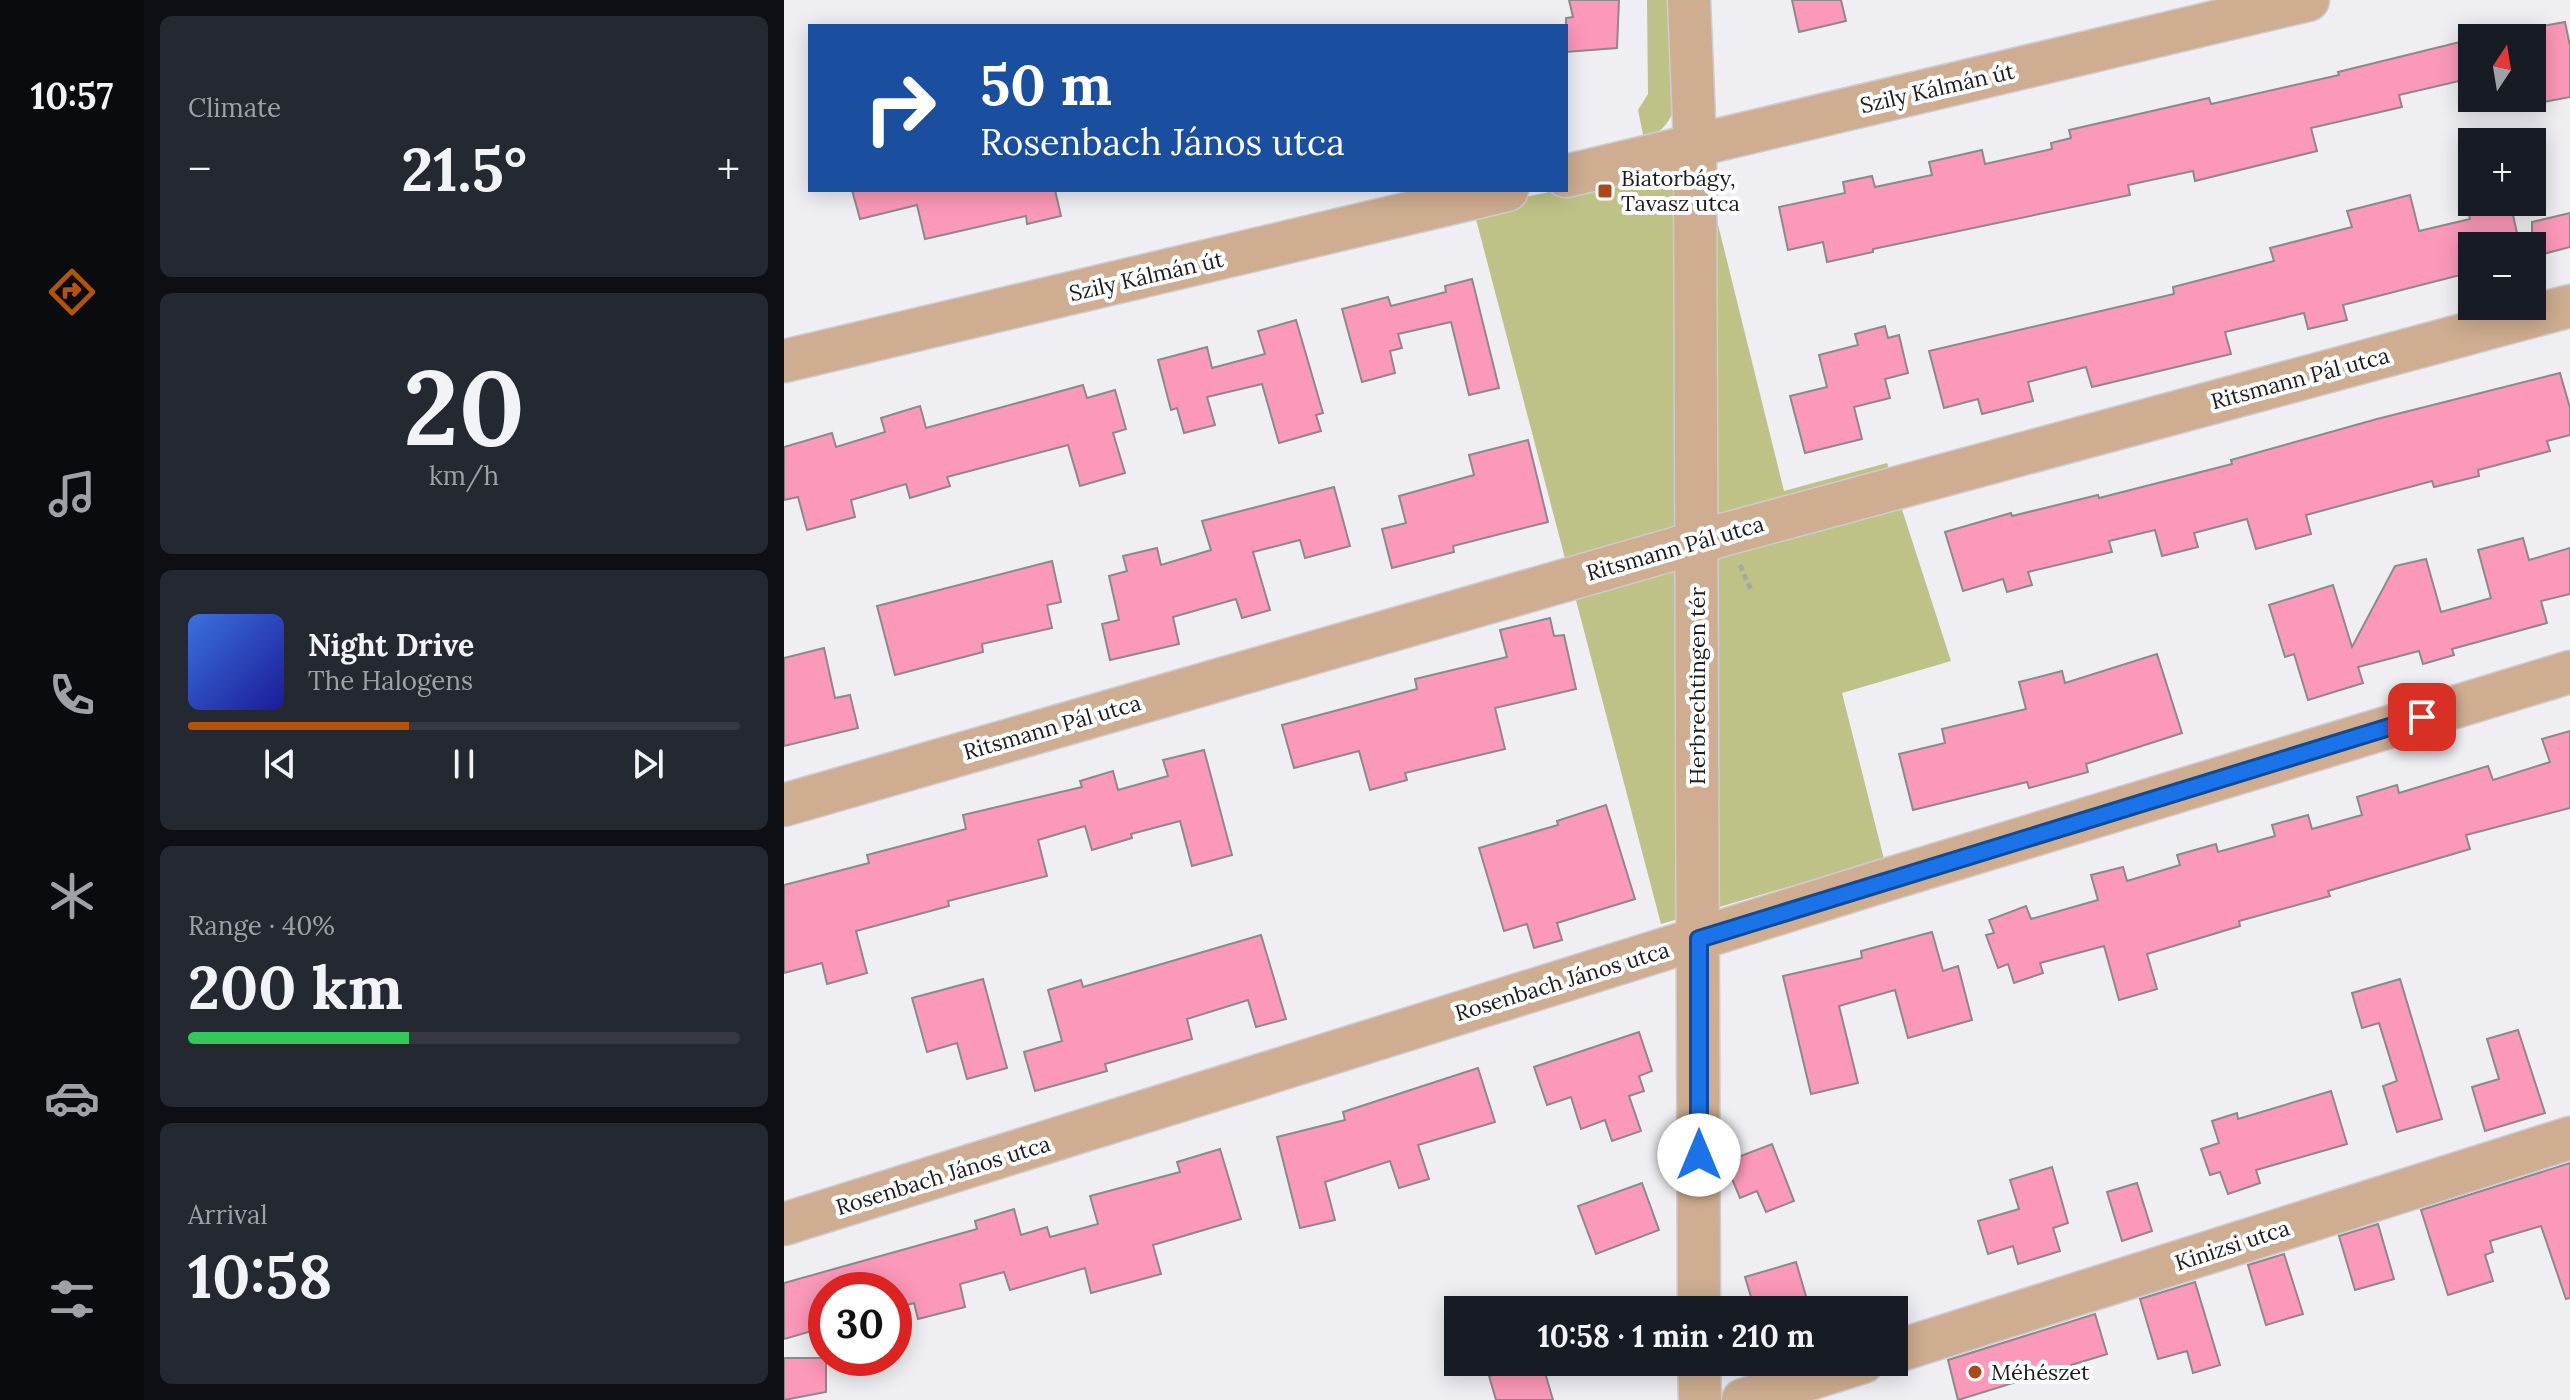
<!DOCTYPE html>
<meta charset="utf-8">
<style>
body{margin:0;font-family:Lora,serif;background:#242831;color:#f1f3f6;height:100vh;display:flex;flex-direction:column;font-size:30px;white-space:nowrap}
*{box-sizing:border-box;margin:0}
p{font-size:26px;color:#9ea1a6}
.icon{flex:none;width:44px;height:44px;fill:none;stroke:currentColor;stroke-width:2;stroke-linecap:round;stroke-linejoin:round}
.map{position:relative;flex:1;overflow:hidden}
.drawer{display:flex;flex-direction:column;gap:16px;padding:16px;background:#0d0f14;width:640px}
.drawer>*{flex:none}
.top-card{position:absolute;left:24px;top:24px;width:760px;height:168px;border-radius:0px;box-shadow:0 4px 20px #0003;background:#1a4fa0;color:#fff;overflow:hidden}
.needle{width:52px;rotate:12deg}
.tools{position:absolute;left:1674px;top:24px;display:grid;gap:16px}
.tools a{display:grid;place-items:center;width:88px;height:88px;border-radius:0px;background:#171b24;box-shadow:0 4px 20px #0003;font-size:40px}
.speed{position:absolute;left:24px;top:1272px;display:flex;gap:16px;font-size:40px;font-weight:700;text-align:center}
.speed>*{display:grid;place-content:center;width:104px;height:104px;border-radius:50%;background:#171b24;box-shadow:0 4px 20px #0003;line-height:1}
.speed .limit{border:12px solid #d22;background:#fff;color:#111}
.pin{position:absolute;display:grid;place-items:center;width:68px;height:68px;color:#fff;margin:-34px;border-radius:16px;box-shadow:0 4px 12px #0006}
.me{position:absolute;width:88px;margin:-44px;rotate:0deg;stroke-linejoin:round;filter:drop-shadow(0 0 6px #0008)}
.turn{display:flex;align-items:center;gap:28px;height:168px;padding:0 40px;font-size:36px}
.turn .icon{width:104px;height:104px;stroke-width:2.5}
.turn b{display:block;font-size:56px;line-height:68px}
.big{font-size:60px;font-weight:700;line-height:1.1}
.drawer .tile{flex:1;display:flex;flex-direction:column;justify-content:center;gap:12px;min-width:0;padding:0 28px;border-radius:12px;background:#242831}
.drawer .dial{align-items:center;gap:0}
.dial b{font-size:104px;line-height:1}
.song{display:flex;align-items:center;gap:24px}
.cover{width:96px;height:96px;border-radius:12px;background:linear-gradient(135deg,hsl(220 70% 55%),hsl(240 70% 35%))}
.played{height:8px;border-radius:4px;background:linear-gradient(90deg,#b45309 40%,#363941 40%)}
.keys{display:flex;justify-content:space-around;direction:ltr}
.heat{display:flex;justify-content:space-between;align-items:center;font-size:44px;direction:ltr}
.charge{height:12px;border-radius:6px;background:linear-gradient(90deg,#34c759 40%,#363941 0)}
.trip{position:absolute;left:660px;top:1296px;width:464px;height:80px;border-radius:0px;background:#171b24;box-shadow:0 4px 20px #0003;font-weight:700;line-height:80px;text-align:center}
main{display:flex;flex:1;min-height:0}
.tab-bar{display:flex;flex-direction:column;width:144px;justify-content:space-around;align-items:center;background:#090b0e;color:#9ea1a6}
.tab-bar .icon{width:56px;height:56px}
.tab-bar .current{color:#b45309}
.tab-bar b{font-size:36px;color:#f1f3f6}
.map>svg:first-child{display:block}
</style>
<main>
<nav class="tab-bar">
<b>10:57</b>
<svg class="icon current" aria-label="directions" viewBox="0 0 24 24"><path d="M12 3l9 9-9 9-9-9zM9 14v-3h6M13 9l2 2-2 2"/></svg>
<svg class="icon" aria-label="music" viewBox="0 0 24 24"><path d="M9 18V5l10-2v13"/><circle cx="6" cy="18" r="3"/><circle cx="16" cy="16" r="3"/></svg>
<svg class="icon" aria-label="phone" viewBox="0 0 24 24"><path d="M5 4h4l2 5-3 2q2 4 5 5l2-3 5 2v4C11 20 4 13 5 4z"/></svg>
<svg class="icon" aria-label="climate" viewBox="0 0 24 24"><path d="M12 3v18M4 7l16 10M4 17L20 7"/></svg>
<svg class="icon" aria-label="car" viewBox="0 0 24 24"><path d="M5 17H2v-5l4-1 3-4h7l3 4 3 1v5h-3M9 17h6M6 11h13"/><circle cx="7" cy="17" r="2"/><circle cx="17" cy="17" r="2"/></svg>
<svg class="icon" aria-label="filters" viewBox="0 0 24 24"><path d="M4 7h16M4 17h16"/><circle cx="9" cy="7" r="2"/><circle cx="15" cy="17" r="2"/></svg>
</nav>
<section class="drawer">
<div class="tile"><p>Climate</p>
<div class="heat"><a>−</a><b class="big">21.5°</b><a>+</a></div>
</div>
<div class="tile dial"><b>20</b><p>km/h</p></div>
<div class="tile">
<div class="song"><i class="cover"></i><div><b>Night Drive</b><p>The Halogens</p></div></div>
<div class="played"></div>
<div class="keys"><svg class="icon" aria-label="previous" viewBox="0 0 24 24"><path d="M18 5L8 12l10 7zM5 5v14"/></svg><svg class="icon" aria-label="pause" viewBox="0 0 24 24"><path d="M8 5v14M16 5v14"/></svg><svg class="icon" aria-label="next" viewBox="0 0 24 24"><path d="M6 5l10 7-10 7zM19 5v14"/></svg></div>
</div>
<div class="tile"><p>Range · 40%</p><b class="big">200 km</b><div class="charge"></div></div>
<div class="tile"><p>Arrival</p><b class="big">10:58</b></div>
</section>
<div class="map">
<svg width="1786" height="1400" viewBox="0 0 1786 1400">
<rect width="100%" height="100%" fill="#efeff3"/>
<g fill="#bec287">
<path d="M863 0H892C893 41 911 125 860 139L854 110 864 94Z"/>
<polygon points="918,160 1000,491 1103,463 1167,661 1058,693 1100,859 877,924 689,208"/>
</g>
<g fill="#fc98b9" stroke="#8d898a" stroke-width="2">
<polygon points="785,0 835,0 833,48 782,52 782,18 789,17"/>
<polygon points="1008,0 1057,0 1062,21 1015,32"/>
<polygon points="1781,22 1786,46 1786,97 1755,103 1748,72 1748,28"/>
<polygon points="1688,39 1688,78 1615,95 1618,107 1527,128 1533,151 1411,181 1409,171 1344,185 1346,195 1089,249 1089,252 1043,262 1039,242 1004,250 995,207 1061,193 1059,182 1088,176 1091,187 1148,175 1145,162 1198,150 1201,164 1268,149 1267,143 1287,138 1285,130 1425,98 1427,104 1555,75 1554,72"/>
<polygon points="68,190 271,190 277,216 243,224 242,216 141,239 133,205 76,219"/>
<polygon points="1626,195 1635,231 1686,219 1684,211 1726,202 1736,246 1688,246 1688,272 1559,305 1563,320 1524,329 1520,313 1441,332 1447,354 1308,387 1302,367 1244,382 1249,401 1198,414 1194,399 1160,408 1145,351 1390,294 1389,287 1490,261 1486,248 1568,227 1563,211"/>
<polygon points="1786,213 1786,247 1748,257 1748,222"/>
<polygon points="688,279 715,388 685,395 667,322 614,334 618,348 606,351 611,373 578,382 558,309 604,297 607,306 662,292 661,286"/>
<polygon points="512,320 539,413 532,415 537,431 495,443 478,384 423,397 431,425 400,433 393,408 387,410 374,360 423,347 428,368 481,354 474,331"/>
<polygon points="1101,326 1104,338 1115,335 1124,373 1101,379 1106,398 1070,407 1078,439 1021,453 1006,396 1043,387 1035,355 1074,345 1071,334"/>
<polygon points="1776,373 1786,408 1786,435 1763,441 1766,451 1694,470 1695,476 1650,487 1648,481 1522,515 1527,534 1472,549 1463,519 1410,533 1414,547 1378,556 1371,530 1325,541 1328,552 1244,572 1248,585 1223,592 1219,579 1179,591 1161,532 1227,513 1228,516 1314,495 1315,498 1448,464 1447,460 1593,419"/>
<polygon points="299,385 303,398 331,390 342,429 329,433 341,473 296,486 284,445 163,477 166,486 126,498 122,484 67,500 71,517 23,530 14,497 0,500 0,447 48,433 52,447 101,432 97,418 136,406 142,428"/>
<polygon points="744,440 764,522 669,546 670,552 608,568 598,529 622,523 615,496 690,475 685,455"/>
<polygon points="550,487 566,546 521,558 516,540 469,552 486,610 458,618 452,599 389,617 395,644 326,660 318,624 335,620 325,576 343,571 339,556 373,548 377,565 427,550 418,521"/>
<polygon points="1739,538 1745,560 1786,548 1786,594 1757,601 1763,623 1668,649 1670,655 1639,664 1635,651 1574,667 1579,683 1524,700 1510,654 1501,657 1485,605 1549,585 1568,647 1611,566 1642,559 1657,612 1707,598 1694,550"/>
<polygon points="268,561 277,602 263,605 268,628 198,644 199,652 111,675 93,606"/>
<polygon points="766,618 770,636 780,635 792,689 711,708 721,749 621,773 623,780 586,790 575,751 510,768 498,725 633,689 631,679 723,657 716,630"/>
<polygon points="40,648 51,698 66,695 74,728 0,746 0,658"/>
<polygon points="1373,654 1398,733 1302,764 1304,772 1245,788 1243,782 1129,810 1115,754 1161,743 1158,729 1242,709 1235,682 1278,671 1281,683"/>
<polygon points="1786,731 1786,808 1682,835 1686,849 1544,891 1546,896 1455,921 1456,926 1363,954 1373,989 1335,1000 1320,946 1256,963 1259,973 1230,983 1224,964 1214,968 1202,935 1210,933 1205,920 1242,906 1247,919 1314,900 1307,875 1339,867 1343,881 1396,865 1393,855 1432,844 1434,852 1491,836 1488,825 1524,815 1528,829 1578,815 1573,797 1613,785 1615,793 1704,766 1709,780 1766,762 1758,739"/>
<polygon points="420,750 448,855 408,866 396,821 347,834 348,838 308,850 301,826 254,840 263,876 164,901 165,906 72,931 83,973 43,984 38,963 0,973 0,885 85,863 83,855 182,829 179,815 298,787 296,781 329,771 334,790 384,776 379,760"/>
<polygon points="822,805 851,899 773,923 778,940 750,948 743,924 720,931 695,848 774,825 773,821"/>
<polygon points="1148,932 1159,971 1174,966 1188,1020 1124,1038 1111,990 1055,1006 1074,1083 1027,1094 999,976 1078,958 1077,951"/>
<polygon points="477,935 502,1019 472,1027 464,1000 403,1019 408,1039 321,1064 323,1071 251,1091 240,1052 278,1041 264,990 297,980 299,987"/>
<polygon points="199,979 223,1068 183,1079 173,1043 143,1052 128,998"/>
<polygon points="1616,979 1658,1119 1613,1132 1599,1086 1613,1081 1595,1023 1578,1028 1568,993"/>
<polygon points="1734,1030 1761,1113 1701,1131 1688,1087 1715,1079 1703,1039"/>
<polygon points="855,1032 868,1071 855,1076 860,1091 845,1096 857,1131 828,1141 821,1120 797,1129 787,1097 763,1105 750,1067"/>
<polygon points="694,1068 711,1122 634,1145 645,1179 615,1188 606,1161 541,1182 551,1220 516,1228 493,1137 561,1120 559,1112"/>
<polygon points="1547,1091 1563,1144 1472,1170 1476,1183 1444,1194 1436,1172 1426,1175 1417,1149 1435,1143 1428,1121 1453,1113 1454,1119"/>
<polygon points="988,1144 1010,1201 982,1212 973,1191 956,1198 941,1162"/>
<polygon points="436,1149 457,1219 369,1245 377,1274 307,1293 301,1268 226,1290 220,1272 176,1284 181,1307 134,1319 130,1303 116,1307 112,1290 42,1290 42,1327 0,1339 0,1283 193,1229 191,1221 230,1209 237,1235 263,1227 266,1237 314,1224 306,1196 396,1172 393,1162"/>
<polygon points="1786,1163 1786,1298 1782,1299 1757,1226 1706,1241 1709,1252 1701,1255 1709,1281 1664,1295 1637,1210"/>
<polygon points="1268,1167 1284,1223 1269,1228 1276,1251 1234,1264 1229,1246 1204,1254 1194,1221 1235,1209 1226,1180"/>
<polygon points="858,1183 875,1230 812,1254 794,1206"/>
<polygon points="1353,1183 1368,1231 1338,1241 1323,1192"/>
<polygon points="1594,1224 1610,1279 1571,1290 1555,1236"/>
<polygon points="1500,1254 1519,1314 1482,1325 1464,1265"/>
<polygon points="1012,1262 1026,1310 971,1310 961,1277"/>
<polygon points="1411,1282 1436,1365 1409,1373 1403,1351 1374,1359 1356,1299"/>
<polygon points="1311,1314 1323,1354 1174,1400 1164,1360"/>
<polygon points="0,1358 42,1358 42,1392 0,1400"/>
<polygon points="758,1362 769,1400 712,1400 705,1376"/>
</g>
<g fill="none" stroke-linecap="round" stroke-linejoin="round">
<g stroke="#cdcdd1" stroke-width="45">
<g id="minor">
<polyline points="905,0 911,145 915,1310"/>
<polyline points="782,176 1524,0"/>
<polyline points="0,361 723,190"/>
<polyline points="0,805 942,534 1786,306"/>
<polyline points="0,1224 1105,879 1786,672"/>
<polyline points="1110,1352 1786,1138"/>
<polyline points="915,1362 916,1400"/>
<polyline points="959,1400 1079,1362"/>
</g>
</g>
<polyline stroke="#a7a7aa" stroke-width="5" stroke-dasharray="6 4" stroke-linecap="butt" points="956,565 967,590"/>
<use href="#minor" stroke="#cead90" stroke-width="42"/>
</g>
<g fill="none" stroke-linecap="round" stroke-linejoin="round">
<g stroke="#114b97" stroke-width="20">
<polyline id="route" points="915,1155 915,939 1638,717"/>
</g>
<use href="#route" stroke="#1a73e8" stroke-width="14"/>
</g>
<g fill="#ad481a" stroke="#fff" stroke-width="3">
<rect x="813" y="183" width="16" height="16" rx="4"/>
<circle cx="1191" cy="1372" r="8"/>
</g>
<g text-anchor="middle" stroke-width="8" stroke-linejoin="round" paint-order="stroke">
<g font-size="22" fill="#1c1c1e" stroke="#fff">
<text transform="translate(1153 88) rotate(-13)" y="8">Szily Kálmán út</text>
<text transform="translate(362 276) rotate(-13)" y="8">Szily Kálmán út</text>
<text transform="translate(1516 378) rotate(-15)" y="8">Ritsmann Pál utca</text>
<text transform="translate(891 548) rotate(-16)" y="8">Ritsmann Pál utca</text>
<text transform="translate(913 686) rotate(-90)" y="8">Herbrechtingen tér</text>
<text transform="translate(268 727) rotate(-16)" y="8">Ritsmann Pál utca</text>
<text transform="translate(778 981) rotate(-17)" y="8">Rosenbach János utca</text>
<text transform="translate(159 1175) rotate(-17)" y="8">Rosenbach János utca</text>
<text transform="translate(1448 1245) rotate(-18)" y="8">Kinizsi utca</text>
</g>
<g font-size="22" fill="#1c1c1e" stroke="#fff" text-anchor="start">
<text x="837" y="186">Biatorbágy,<tspan x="837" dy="25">Tavasz utca</tspan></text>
<text x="1207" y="1380">Méhészet</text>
</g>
</g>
</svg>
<div class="tools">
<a><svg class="needle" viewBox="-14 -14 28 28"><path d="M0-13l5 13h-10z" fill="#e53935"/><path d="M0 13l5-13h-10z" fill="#9ea1a6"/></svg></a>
<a>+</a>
<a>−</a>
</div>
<div class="speed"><div class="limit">30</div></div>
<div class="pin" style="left:1638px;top:717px;background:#d93025"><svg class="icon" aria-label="arrive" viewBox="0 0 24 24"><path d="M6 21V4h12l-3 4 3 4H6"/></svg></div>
<svg class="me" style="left:915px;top:1155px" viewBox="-20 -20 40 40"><circle r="19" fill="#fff"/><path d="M0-13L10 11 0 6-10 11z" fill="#1a73e8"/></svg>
<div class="trip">10:58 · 1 min · 210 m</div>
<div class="top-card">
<div class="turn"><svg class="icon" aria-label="right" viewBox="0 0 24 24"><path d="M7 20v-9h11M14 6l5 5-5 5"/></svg><div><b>50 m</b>Rosenbach János utca</div></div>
</div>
</div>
</main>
